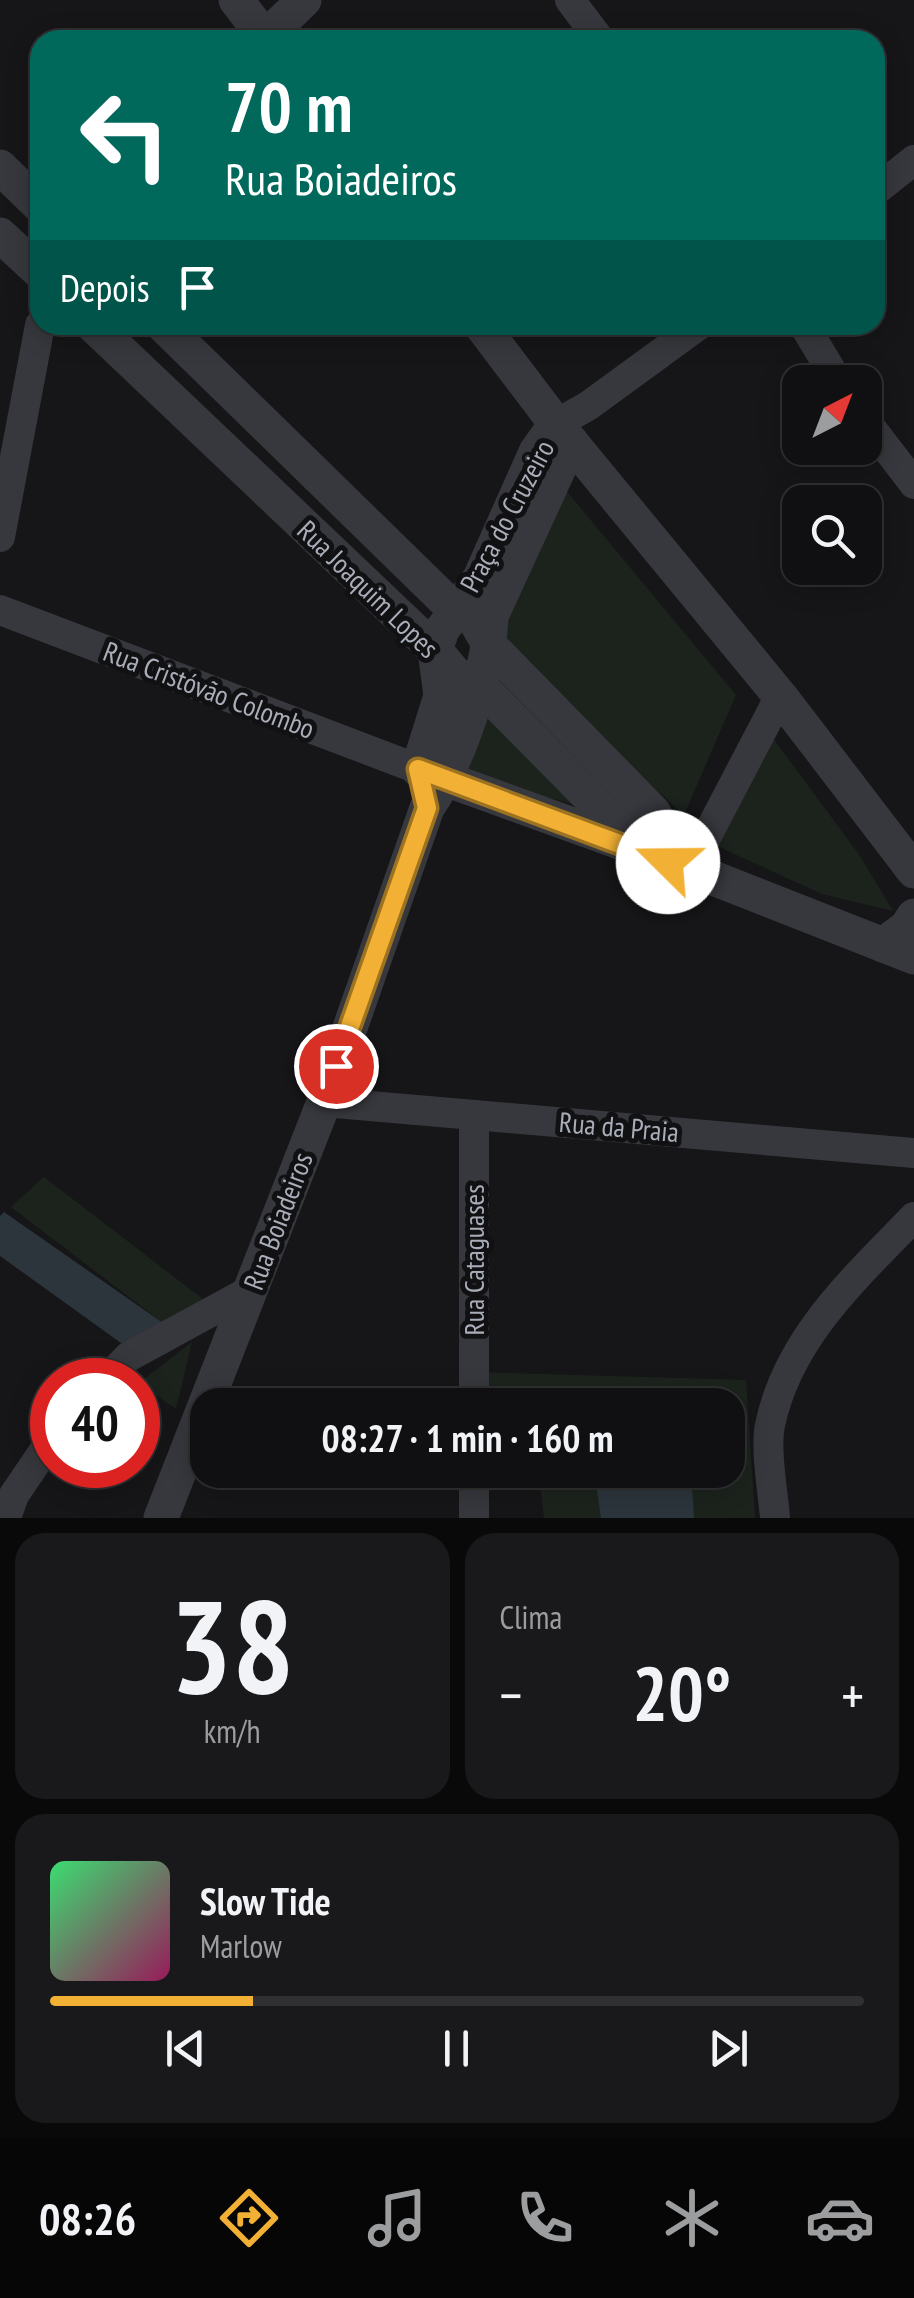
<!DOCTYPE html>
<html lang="pt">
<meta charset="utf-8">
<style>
body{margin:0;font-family:"PT Sans Narrow",sans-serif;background:#19191b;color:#f1f3f6;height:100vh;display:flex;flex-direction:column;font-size:38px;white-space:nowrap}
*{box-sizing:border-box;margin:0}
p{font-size:32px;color:#9c9d9f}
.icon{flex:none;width:55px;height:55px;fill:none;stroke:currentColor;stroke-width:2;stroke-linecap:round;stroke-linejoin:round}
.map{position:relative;height:1518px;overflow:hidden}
.sheet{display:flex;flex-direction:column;gap:15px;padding:15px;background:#09090a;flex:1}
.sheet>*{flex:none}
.hud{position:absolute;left:30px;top:30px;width:855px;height:305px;border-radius:30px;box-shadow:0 5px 25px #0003,0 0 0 2px #303032;background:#00695c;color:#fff;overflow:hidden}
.needle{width:65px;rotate:42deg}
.controls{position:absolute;left:782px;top:365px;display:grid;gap:20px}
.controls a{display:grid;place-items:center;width:100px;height:100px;border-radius:20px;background:#101012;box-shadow:0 5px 25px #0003,0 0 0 2px #303032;font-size:50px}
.speed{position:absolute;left:30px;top:1358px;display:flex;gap:20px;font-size:50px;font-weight:700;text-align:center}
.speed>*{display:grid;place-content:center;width:130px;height:130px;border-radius:50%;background:#101012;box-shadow:0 5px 25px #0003,0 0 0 2px #303032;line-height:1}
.speed .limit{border:15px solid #d22;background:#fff;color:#111}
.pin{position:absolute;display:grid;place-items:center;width:85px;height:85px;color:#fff;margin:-42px;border:5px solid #fff;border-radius:50%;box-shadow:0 2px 10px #0007}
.me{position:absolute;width:110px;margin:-55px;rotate:292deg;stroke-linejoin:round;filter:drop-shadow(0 0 8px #0008)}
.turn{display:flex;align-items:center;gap:35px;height:210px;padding:0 30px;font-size:45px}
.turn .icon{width:130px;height:130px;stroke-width:2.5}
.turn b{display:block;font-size:70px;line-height:85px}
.then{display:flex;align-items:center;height:95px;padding:0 30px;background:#0003;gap:20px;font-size:38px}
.big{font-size:75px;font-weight:700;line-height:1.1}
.sheet .widget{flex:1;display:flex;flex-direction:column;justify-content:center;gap:15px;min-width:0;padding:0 35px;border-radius:30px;background:#19191b}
.sheet .dial{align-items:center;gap:0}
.dial b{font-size:130px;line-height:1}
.song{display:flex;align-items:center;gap:30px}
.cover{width:120px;height:120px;border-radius:15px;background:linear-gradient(135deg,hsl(140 70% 55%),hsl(330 70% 35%))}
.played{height:10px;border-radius:5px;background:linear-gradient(90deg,#f2b134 25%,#303032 25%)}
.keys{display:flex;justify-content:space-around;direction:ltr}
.heat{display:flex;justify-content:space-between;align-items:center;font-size:55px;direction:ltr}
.sheet .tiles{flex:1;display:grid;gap:15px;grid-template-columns:1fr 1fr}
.widget:last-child{grid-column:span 2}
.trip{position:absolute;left:190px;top:1388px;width:555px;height:100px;border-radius:30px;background:#101012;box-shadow:0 5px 25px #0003,0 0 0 2px #303032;font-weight:700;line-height:100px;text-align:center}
.dock{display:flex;height:160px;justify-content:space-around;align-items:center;background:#060607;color:#9c9d9f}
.dock .icon{width:70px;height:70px}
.dock .current{color:#f2b134}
.dock b{font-size:45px;color:#f1f3f6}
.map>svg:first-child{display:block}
</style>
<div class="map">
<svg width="914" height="1518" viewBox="0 0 914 1518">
<rect width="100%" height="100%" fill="#161618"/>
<g fill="#1c231d">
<polygon points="564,488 736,695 684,815 498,646 502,615"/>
<polygon points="477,706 577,805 455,774"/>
<polygon points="770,734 860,856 893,911 822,894 717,846"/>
<polygon points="44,1177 208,1303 163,1323 11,1207"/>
<polygon points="192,1342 176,1409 139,1383"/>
<polygon points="474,1372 746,1380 755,1518 544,1518 539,1478 533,1470 728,1470 728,1405 486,1405"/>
</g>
<g fill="#2c353c">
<polygon points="4,1212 163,1323 128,1348 0,1256 0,1216"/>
<polygon points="594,1470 691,1470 694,1518 601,1518"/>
</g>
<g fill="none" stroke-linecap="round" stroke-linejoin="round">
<g stroke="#37383d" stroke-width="30">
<polyline points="570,0 600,40"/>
<polyline points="875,191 914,160"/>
<polyline points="804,325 838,382"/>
<polyline points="865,420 914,484"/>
<polyline points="556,424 588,406 699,325"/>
<polyline points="0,537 40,325"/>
<polyline points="0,610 418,769"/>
<polyline points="689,870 780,696"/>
<polyline points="324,1102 914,1153"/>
<polyline points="474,1115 474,1405"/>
<polyline points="106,1380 128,1357 251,1290"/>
<polyline points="474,1470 474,1518"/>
<polyline points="6,1518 14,1495 52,1439"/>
<path d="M775 1518C773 1491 765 1450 770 1425 788 1338 855 1278 914 1217"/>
</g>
<g stroke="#37383d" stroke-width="35">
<polyline points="236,0 267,40"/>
<polyline points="263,40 304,0"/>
<polyline points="0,167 40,206"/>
<polyline points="0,235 40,272"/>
<polyline points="93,325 435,650 455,674 478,684 642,850"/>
<polyline points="163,325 455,610 473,617 490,646 653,812 660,824 668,862"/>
<polyline points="481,325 556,424 780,696 914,871"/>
<polyline points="418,769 642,850 914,957"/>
<polyline points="418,769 441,696 435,650 442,630 480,578 536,452 556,424"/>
<polyline points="883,945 907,927 914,916"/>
<path d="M161 1518 324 1102 427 808C459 762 489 671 491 616L571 442"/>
</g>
</g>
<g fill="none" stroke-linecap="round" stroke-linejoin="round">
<g stroke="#9d7322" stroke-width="25">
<polyline id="route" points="336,1066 427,808 418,769 668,862"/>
</g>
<use href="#route" stroke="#f2b134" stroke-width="18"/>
</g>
<g text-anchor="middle" stroke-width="10" stroke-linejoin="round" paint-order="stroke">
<g font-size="28" fill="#a8adb8" stroke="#111113">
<text transform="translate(507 516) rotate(-62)" y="10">Praça do Cruzeiro</text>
<text transform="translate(368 589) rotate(44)" y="10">Rua Joaquim Lopes</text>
<text transform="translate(209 690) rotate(21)" y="10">Rua Cristóvão Colombo</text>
<text transform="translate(619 1127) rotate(5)" y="10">Rua da Praia</text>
<text transform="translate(278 1221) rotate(-69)" y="10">Rua Boiadeiros</text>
<text transform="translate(474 1260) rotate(-90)" y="10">Rua Cataguases</text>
</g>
</g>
</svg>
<div class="controls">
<a><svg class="needle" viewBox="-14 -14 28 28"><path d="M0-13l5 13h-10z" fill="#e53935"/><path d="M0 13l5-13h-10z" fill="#9c9d9f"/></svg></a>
<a><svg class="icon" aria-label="search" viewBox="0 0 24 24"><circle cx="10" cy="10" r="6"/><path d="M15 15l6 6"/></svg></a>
</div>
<div class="speed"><div class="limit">40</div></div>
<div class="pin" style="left:336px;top:1066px;background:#d93025"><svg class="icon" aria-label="arrive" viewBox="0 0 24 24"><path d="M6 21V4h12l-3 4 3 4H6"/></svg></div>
<svg class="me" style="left:668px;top:862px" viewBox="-20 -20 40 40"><circle r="19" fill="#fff"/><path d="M0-13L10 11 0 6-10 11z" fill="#f2b134"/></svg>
<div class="trip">08:27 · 1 min · 160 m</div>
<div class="hud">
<div class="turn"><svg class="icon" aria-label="left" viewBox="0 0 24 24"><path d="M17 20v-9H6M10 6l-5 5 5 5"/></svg><div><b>70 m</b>Rua Boiadeiros</div></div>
<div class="then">Depois<svg class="icon" aria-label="arrive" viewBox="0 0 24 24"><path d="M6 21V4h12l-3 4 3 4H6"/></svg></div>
</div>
</div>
<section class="sheet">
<div class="tiles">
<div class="widget dial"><b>38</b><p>km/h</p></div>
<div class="widget"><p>Clima</p>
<div class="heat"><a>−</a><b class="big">20°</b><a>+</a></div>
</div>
<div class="widget">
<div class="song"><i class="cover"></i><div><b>Slow Tide</b><p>Marlow</p></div></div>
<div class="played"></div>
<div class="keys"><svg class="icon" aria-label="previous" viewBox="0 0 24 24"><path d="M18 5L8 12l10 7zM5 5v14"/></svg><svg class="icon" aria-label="pause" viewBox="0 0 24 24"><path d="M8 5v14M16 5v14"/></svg><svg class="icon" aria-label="next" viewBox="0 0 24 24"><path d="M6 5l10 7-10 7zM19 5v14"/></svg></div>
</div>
</div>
</section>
<nav class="dock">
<b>08:26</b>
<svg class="icon current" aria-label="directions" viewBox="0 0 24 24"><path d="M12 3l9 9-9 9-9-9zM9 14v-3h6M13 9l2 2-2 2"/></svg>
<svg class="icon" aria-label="music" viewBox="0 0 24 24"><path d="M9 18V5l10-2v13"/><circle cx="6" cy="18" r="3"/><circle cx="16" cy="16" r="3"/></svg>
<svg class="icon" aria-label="phone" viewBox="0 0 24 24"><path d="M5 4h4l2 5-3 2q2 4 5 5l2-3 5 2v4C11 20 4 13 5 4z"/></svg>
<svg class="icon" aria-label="climate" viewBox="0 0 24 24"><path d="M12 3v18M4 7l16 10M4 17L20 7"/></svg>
<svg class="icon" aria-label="car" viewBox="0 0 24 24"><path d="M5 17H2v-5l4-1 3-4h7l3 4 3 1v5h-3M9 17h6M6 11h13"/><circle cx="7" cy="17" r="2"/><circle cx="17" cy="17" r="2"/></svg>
</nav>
